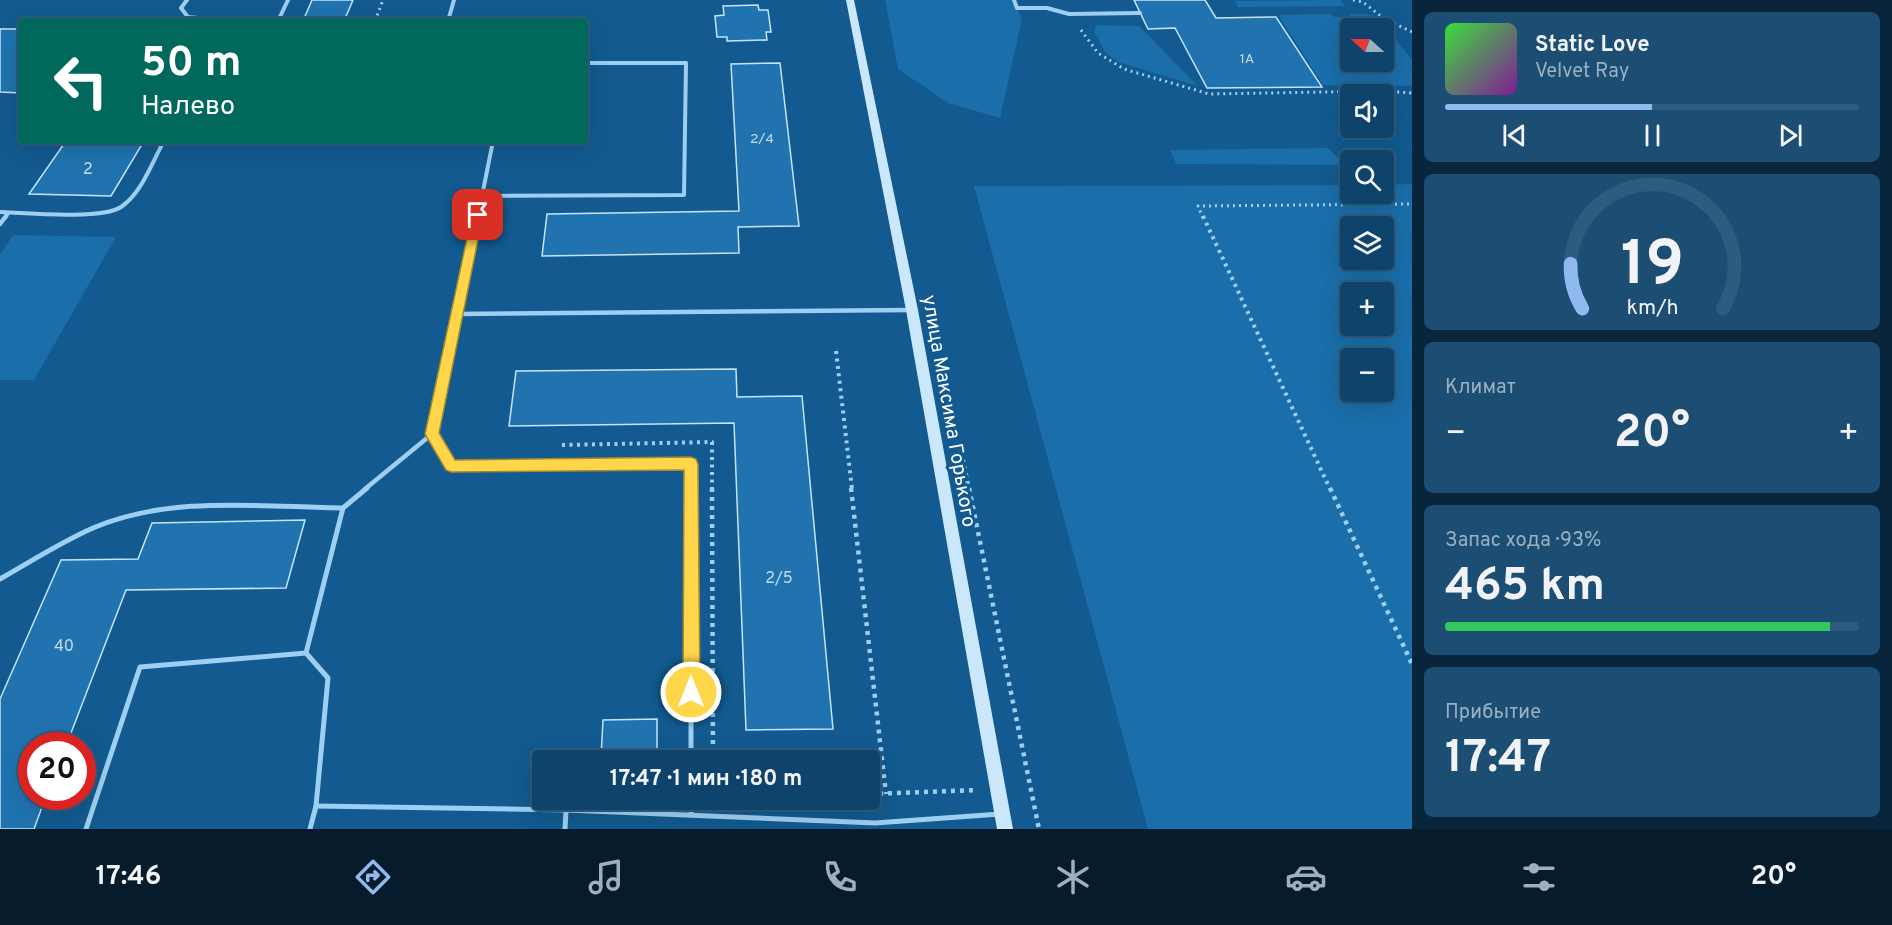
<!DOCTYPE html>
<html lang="ru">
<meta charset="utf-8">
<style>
body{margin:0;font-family:Overpass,sans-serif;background:#1c4e73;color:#f1f3f6;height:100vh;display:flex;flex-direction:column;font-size:22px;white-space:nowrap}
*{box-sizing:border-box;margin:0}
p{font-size:20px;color:#9bb0c1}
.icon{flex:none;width:33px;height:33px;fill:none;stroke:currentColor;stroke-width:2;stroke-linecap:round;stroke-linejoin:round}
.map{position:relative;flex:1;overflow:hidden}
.side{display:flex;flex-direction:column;gap:12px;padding:12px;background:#08253b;width:480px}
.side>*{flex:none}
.guide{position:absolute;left:18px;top:18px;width:570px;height:126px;border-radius:6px;box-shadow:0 6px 24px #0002,0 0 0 2px #2e5c7e;background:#00695c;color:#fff;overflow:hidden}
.needle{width:39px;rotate:291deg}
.tools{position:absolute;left:1340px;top:18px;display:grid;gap:12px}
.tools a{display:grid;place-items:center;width:54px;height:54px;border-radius:6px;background:#0e446b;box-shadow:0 6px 24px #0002,0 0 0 2px #2e5c7e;font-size:30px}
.speed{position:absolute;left:18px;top:732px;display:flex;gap:12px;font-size:30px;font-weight:700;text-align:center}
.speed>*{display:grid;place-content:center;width:78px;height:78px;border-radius:50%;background:#0e446b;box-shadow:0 6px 24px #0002,0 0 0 2px #2e5c7e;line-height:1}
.speed .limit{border:9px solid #d22;background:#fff;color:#111}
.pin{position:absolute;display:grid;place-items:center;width:51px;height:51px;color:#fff;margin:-26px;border-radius:12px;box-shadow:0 3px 9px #0006}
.me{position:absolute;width:66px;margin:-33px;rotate:0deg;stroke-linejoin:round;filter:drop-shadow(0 0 4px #0008)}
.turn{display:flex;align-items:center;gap:21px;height:126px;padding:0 24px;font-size:27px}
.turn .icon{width:78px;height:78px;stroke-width:2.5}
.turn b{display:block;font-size:42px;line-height:51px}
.big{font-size:45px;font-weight:700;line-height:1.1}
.side .card{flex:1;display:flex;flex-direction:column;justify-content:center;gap:9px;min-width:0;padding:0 21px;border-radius:9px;background:#1c4e73}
.side .dial{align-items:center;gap:0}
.dial svg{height:156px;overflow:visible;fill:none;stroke:#2e5c7e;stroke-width:7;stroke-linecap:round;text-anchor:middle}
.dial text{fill:#f1f3f6;stroke:none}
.song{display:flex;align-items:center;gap:18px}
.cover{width:72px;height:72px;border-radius:9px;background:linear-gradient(135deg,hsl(120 70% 55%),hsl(290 70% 35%))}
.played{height:6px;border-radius:3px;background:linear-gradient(90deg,#90b9f0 50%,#2e5c7e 50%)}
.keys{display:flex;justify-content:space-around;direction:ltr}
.heat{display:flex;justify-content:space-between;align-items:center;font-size:33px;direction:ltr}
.charge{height:9px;border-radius:4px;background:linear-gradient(90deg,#34c759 93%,#2e5c7e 0)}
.trip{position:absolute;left:532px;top:750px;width:348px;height:60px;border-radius:6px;background:#0e446b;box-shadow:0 6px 24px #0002,0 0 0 2px #2e5c7e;font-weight:700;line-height:60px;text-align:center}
.tabs{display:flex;height:96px;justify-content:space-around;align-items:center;background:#061b2b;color:#9bb0c1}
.tabs .icon{width:42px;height:42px}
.tabs .on{color:#90b9f0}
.tabs b{font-size:27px;color:#f1f3f6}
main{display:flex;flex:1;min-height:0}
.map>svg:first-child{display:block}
</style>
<main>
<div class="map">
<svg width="1412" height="829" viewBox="0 0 1412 829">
<rect width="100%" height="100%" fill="#125a8f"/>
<g fill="#1a6ea9" fill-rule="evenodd">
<polygon points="885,0 1013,0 1022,19 1000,118 948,103 898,69"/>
<polygon points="1340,0 1345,6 1238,7 1235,1"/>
<path d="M1331 14 1334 17H1351L1349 14H1367L1378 17 1412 60V86L1323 85 1278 15ZM1350 28H1383V62H1350Z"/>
<polygon points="1097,25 1139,26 1198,86 1118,62 1105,52 1094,31"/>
<polygon points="1328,148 1345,165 1176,164 1170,150"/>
<path d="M1412 184V829H1148L974 186 1350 185V194H1383V185ZM1383 226V260H1350V226ZM1383 292V326H1350V292ZM1383 358V392H1350V358Z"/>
<polygon points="13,235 116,237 34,380 0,380 0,255"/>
</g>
<g fill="#2073af" stroke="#c4e5fd" stroke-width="1.5">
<polygon points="312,0 353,0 344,21 303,21"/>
<polygon points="1134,0 1205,0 1216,18 1276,17 1322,87 1207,88 1175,28 1148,29"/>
<polygon points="758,5 759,10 768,10 771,32 766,32 767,40 727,41 727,37 717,37 715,16 724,15 723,6"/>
<polygon points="0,29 21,29 21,93 0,92"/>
<polygon points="780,63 799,226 738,227 739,253 542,256 547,214 739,211 731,64"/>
<polygon points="66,141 144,141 111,196 29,194"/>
<polygon points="736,369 737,397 802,396 833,729 746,730 734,423 509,426 516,371"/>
<polygon points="305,520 286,588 126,590 66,746 32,746 32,796 46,796 34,829 0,829 0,699 61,560 138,559 152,523"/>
<polygon points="657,719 657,758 601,757 603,720"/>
</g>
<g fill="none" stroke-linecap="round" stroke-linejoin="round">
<g stroke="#9dcff2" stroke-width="3" stroke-dasharray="2 4" stroke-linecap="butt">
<polyline points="1353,0 1363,2 1383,18 1412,32"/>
<polyline points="375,21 383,0"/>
<polyline points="1081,30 1098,53 1124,69 1209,94 1383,91 1412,93"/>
<polyline points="1203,218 1198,206 1412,204"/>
</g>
<g stroke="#9dcff2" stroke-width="4" stroke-dasharray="3 4.5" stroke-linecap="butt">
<polyline points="1203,216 1330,489"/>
<polyline points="836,351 852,489"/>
<polyline points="562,445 712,442 712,489"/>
<polyline points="963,459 969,489"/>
</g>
<g stroke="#9dcff2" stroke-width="4.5" stroke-dasharray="4 5" stroke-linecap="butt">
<polyline points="712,488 713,760"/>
<polyline points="851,488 886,794"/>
<polyline points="969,488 1039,829"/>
<polyline points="1330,488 1412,664"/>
<polyline points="870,794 977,790"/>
</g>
<g stroke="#9dcff2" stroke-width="4">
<polyline points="187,0 181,8 188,17 228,21"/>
<polyline points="1014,0 1017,8 1047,8 1069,14 1140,13"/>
<polyline points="278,21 288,0"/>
<polyline points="448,21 454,0"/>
<polyline points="482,196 493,141"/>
<path d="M0 212C25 213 102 220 121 207 142 193 152 162 164 141"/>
<polyline points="5,218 8,213"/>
<polyline points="477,218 482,196 684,195 686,63 585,63"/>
</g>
<g stroke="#9dcff2" stroke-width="4.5">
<polyline points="0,224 6,216"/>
<polyline points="457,314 910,310"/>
<polyline points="432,434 451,466 691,464 691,489"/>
<polyline points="365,489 432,434 478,216"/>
</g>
<g stroke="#9dcff2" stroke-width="5">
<polyline points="691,488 691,760"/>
<path d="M0 579C30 562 61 542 93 528 171 495 260 507 343 508"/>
<polyline points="691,800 691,815"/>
<polyline points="316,806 566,810 875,823 1000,814"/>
<polyline points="86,829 140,667 306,653"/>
<polyline points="310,829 316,806 328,678 306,653 343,508 367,488"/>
<polyline points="565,829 566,810"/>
</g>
<polygon fill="#cbe7fc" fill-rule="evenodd" points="846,0 854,0 918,310 1013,829 997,829 906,310"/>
</g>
<polygon fill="#ffd54a" stroke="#a68a30" stroke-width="1.5" points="478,211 483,215 439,433 455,460 691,457 696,459 698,464 700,692 697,698 691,700 685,698 683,692 684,470 451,472 446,470 425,434 472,215"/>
<g text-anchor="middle" stroke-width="6" stroke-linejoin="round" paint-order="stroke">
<g font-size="14" fill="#c7dceb">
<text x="1247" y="63">1А</text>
<text x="762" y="143">2/4</text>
</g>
<g font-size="16" fill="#c7dceb">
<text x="88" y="174">2</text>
<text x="779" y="583">2/5</text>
<text x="64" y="651">40</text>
</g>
<g font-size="20" fill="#fff" stroke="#125a8f">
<text transform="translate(950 411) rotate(80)" y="7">улица Максима Горького</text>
</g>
</g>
</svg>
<div class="tools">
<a><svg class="needle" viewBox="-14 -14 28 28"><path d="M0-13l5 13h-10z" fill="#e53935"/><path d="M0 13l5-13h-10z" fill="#9bb0c1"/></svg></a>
<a><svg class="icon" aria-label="sound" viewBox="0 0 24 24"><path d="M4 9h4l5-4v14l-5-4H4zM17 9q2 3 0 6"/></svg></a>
<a><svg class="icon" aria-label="search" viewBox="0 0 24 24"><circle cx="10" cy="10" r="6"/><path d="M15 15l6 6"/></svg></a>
<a><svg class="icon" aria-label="layers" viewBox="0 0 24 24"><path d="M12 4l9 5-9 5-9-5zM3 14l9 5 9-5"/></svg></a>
<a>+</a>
<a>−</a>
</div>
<div class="speed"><div class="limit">20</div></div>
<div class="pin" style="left:478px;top:215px;background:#d93025"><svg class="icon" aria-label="arrive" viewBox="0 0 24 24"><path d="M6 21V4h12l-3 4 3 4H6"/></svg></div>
<svg class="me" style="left:691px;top:692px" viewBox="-20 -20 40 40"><circle r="17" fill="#ffd54a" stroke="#fff" stroke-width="3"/><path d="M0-11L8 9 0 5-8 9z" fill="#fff"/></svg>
<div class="trip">17:47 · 1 мин · 180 m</div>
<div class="guide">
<div class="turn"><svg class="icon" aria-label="left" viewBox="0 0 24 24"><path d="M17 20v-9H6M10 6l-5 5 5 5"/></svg><div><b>50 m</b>Налево</div></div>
</div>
</div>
<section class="side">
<div class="card">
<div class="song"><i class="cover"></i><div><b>Static Love</b><p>Velvet Ray</p></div></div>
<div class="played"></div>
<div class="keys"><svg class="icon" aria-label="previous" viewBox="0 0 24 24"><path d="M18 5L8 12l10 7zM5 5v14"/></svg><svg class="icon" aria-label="pause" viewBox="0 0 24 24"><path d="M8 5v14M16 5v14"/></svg><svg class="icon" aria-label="next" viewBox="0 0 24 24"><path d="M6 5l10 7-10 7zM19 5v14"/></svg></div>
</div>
<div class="card dial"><svg viewBox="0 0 100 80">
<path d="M14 69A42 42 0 1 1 86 69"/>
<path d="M14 69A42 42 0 0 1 8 46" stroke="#90b9f0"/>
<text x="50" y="56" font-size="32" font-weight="700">19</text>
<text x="50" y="72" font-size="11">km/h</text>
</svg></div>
<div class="card"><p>Климат</p>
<div class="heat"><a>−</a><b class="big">20°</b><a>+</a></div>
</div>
<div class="card"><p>Запас хода · 93%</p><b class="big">465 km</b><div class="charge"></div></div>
<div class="card"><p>Прибытие</p><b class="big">17:47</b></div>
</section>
</main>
<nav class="tabs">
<b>17:46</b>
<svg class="icon on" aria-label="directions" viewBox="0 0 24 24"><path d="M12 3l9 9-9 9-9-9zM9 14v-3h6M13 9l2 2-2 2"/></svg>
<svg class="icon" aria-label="music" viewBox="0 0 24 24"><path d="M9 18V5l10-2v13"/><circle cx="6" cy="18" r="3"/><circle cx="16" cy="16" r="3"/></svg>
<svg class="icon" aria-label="phone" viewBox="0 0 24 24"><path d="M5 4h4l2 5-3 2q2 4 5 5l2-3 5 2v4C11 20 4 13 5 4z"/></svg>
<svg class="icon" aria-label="climate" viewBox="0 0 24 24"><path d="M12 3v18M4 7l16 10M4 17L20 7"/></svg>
<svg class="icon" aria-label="car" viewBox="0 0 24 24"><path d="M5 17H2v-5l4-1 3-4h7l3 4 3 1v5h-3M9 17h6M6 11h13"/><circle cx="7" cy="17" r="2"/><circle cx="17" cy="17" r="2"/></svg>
<svg class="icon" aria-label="filters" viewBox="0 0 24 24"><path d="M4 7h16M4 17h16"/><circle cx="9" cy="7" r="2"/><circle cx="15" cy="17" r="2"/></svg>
<b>20°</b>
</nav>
